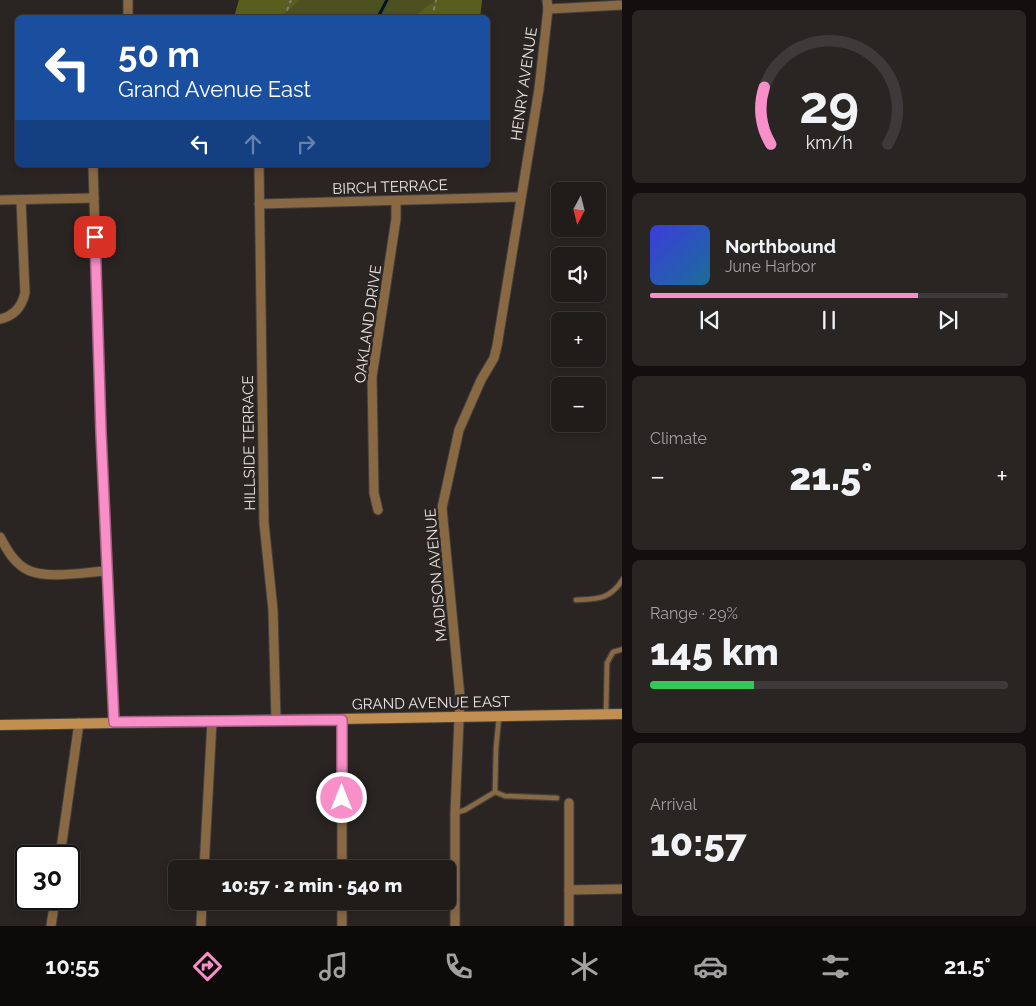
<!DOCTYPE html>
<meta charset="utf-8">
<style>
body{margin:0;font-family:Raleway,sans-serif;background:#282523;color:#f1f3f6;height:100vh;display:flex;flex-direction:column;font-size:19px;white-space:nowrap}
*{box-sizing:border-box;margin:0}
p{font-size:16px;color:#a2a1a2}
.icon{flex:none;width:28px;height:28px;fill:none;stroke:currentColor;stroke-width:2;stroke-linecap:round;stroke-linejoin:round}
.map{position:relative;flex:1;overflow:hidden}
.panel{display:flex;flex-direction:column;gap:10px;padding:10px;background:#120f0e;width:414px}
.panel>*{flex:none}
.hud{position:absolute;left:15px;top:15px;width:475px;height:152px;border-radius:8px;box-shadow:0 2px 8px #0003,0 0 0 1px #3d3a39;background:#1a4fa0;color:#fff;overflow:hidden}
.needle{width:32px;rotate:187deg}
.fabs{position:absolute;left:551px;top:182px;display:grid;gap:10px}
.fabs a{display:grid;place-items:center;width:55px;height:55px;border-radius:8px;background:#201c1a;box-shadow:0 2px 8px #0003,0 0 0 1px #3d3a39;font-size:25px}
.speed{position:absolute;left:15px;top:845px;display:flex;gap:10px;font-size:25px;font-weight:700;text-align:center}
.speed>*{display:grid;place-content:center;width:65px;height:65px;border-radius:50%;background:#201c1a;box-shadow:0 2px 8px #0003,0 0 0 1px #3d3a39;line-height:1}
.speed .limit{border:2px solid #111;border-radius:8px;background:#fff;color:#111}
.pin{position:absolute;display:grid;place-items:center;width:42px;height:42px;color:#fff;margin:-21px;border-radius:10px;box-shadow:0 2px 8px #0006}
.me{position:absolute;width:55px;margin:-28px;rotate:0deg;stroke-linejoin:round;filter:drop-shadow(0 0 4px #0008)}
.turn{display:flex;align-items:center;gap:18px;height:105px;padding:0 20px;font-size:22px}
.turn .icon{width:65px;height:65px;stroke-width:2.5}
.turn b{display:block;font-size:35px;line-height:42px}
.lanes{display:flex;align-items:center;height:48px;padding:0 20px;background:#0003;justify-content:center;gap:25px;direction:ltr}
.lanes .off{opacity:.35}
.big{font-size:38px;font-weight:800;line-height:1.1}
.panel .tile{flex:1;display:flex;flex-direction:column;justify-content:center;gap:8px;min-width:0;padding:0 18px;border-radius:8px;background:#282523}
.panel .dial{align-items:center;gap:0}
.dial svg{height:130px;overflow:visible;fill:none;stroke:#3d3a39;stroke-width:7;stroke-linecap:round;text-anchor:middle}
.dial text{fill:#f1f3f6;stroke:none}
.song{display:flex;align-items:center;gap:15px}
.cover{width:60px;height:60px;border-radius:8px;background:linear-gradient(135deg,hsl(240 70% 55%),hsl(200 70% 35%))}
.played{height:5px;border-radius:2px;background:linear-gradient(90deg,#f98fc8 75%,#3d3a39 75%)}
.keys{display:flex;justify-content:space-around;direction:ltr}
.heat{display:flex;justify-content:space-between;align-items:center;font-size:28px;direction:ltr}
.charge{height:8px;border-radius:4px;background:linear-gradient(90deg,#34c759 29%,#3d3a39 0)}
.trip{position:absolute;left:168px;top:860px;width:288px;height:50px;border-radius:8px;background:#201c1a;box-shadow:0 2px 8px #0003,0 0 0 1px #3d3a39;font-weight:800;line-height:50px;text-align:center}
.dock{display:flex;height:80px;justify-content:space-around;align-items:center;background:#0d0b0a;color:#a2a1a2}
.dock .icon{width:35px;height:35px}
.dock .active{color:#f98fc8}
.dock b{font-size:22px;color:#f1f3f6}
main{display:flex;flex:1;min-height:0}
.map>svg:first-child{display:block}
</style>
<main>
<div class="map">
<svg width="623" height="926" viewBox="0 0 623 926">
<rect width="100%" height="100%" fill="#2a2522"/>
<polygon fill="#4c5121" points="239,0 482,0 480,17 234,18"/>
<g fill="#585f1e">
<polygon points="239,0 300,0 281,17 234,17"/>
<polygon points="436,0 482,0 480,17 413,17"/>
</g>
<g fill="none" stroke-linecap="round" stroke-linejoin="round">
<polyline stroke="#001328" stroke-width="3" points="376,18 378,17 387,0"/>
<g stroke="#45403d" stroke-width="7">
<g id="lane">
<path d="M576 600C597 599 610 600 623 579"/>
<polyline points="606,713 607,663 613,652 623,649"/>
<polyline points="495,792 496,748 499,717"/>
<polyline points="455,813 465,810 495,792 505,796 557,798"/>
</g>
</g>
<g stroke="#45403d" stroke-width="11">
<g id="street">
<polyline points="128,0 128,18"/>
<polyline points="548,9 623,5"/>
<polyline points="93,165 101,432 114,722"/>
<polyline points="259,165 264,523 273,610 276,720"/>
<polyline points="0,200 94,198"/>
<polyline points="259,204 521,197"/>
<path d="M0 319C14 316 22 306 25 293L21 200"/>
<polyline points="378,510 374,493 372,377 396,219 396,201"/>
<path d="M0 537C7 550 15 565 30 571 50 579 85 572 107 571"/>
<polyline points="342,719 342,869"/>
<polyline points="569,803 569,926"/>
<polyline points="60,856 79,723"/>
<polyline points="204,869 212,721"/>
<polyline points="569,890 623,889"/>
<polyline points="342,901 342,926"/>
<polyline points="51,926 55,899"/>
<polyline points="201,926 202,901"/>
<polyline points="455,926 455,813 460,697 442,508 459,430 481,380 494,358 497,346 539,89 548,9 547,0"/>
</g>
</g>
<g stroke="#45403d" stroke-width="12">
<polyline id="secondary" points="0,725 623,714"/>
</g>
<g stroke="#827d7b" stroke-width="2" stroke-dasharray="4 4" stroke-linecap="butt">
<polyline points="284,18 291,0"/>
<polyline points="432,18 436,0"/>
</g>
<use href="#lane" stroke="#896944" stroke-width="4.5"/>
<use href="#street" stroke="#896944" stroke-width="9"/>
<use href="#secondary" stroke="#c18f51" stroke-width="10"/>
</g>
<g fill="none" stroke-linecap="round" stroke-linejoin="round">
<g stroke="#a25d82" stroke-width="12">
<polyline id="route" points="95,237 101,432 114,722 342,720 342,798"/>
</g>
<use href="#route" stroke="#f98fc8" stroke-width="9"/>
</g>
<g text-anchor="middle" stroke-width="5" stroke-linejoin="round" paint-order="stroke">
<g font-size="15" fill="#e8e5e3" stroke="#2a2522">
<text transform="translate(524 84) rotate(-82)" y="5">HENRY AVENUE</text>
<text transform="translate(390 187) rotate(-2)" y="5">BIRCH TERRACE</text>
<text transform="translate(368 324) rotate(-82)" y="5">OAKLAND DRIVE</text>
<text transform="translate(249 443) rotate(-91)" y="5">HILLSIDE TERRACE</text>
<text transform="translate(436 575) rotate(-95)" y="5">MADISON AVENUE</text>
<text transform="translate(431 703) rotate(-1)" y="5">GRAND AVENUE EAST</text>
</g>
</g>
</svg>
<div class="fabs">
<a><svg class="needle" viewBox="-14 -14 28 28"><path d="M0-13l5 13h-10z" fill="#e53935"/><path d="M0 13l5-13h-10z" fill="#a2a1a2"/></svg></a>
<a><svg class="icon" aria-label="sound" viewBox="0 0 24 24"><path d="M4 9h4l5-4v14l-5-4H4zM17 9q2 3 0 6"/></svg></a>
<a>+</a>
<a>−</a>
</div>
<div class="speed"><div class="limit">30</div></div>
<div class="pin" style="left:95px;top:237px;background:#d93025"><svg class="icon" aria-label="arrive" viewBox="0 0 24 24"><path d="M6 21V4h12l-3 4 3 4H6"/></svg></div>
<svg class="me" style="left:342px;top:798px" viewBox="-20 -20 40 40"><circle r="17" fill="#f98fc8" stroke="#fff" stroke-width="3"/><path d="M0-11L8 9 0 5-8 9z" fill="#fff"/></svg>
<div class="trip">10:57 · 2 min · 540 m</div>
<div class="hud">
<div class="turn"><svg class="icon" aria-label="left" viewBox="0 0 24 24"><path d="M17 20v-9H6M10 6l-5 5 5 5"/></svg><div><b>50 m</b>Grand Avenue East</div></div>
<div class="lanes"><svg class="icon" aria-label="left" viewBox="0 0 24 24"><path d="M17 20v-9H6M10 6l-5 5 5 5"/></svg><svg class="icon off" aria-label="ahead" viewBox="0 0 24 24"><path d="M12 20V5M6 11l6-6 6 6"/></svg><svg class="icon off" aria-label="right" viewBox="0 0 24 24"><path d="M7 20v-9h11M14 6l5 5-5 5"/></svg></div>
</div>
</div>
<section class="panel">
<div class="tile dial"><svg viewBox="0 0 100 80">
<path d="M14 69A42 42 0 1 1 86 69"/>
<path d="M14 69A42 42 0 0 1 10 34" stroke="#f98fc8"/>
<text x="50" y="56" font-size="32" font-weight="700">29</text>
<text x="50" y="72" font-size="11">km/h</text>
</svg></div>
<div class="tile">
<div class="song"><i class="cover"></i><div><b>Northbound</b><p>June Harbor</p></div></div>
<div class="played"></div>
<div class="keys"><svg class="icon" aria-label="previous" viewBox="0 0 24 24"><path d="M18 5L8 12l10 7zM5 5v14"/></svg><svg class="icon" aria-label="pause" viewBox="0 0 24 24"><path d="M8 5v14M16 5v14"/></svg><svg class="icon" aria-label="next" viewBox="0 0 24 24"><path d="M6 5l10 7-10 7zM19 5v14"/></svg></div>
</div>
<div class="tile"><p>Climate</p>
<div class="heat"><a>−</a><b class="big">21.5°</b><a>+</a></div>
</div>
<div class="tile"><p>Range · 29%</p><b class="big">145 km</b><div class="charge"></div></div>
<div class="tile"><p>Arrival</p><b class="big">10:57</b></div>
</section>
</main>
<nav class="dock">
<b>10:55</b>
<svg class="icon active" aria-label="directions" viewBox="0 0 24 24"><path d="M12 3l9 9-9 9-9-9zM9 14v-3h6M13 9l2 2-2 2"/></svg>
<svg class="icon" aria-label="music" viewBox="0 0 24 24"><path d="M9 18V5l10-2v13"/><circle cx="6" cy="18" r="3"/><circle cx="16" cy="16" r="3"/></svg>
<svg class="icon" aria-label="phone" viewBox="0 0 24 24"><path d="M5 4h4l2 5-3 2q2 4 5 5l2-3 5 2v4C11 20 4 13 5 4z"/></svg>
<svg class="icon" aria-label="climate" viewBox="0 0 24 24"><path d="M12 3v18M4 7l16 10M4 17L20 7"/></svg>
<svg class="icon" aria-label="car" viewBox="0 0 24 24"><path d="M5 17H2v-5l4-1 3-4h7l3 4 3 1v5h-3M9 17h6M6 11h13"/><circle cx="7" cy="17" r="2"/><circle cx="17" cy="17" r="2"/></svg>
<svg class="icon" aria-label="filters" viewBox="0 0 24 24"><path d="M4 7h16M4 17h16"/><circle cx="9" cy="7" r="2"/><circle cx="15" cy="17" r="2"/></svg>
<b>21.5°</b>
</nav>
